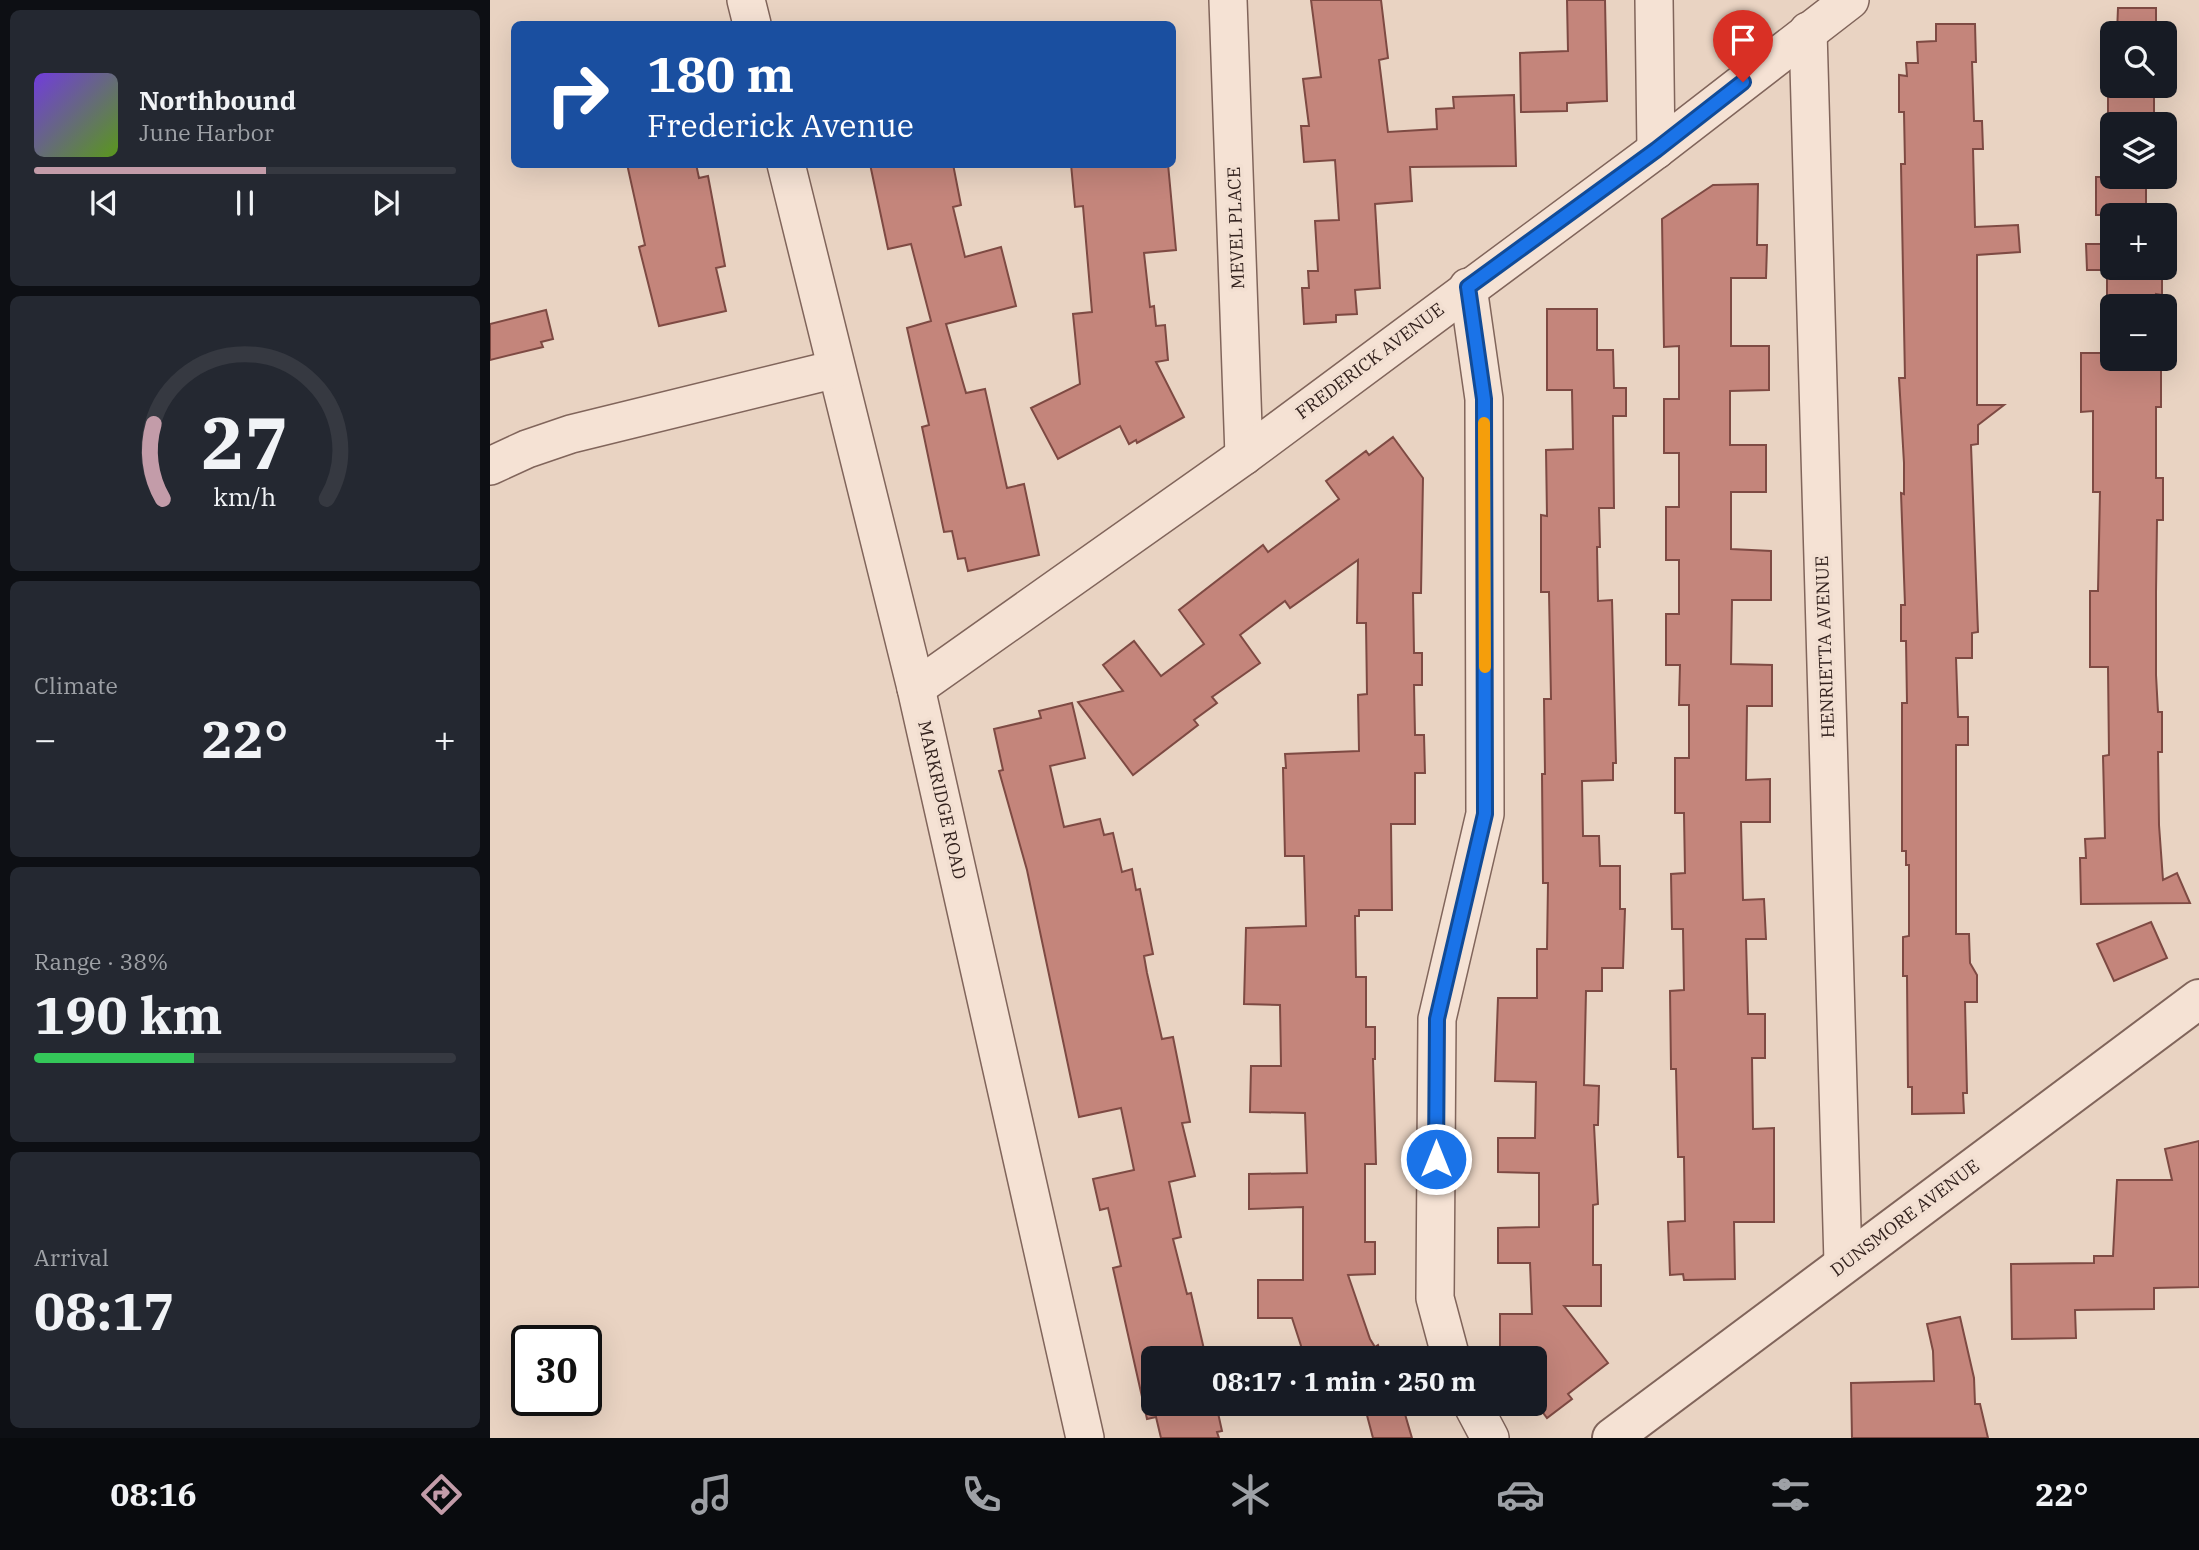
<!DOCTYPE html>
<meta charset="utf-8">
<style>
body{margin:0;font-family:"IBM Plex Serif",serif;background:#242831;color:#f1f3f6;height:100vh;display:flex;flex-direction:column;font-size:26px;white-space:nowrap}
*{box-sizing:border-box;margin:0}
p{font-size:23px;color:#9ea1a6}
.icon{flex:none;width:38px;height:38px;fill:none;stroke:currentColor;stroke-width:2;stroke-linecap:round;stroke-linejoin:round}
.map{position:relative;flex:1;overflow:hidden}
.drawer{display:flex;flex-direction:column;gap:10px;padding:10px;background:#0d0f14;width:490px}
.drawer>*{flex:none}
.guide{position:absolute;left:21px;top:21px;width:665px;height:147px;border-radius:10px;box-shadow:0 7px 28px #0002;background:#1a4fa0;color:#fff;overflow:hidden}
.controls{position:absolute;left:1610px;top:21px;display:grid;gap:14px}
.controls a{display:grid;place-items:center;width:77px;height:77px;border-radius:10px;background:#171b24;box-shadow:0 7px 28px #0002;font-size:35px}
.speed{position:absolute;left:21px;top:1325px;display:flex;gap:14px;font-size:35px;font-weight:700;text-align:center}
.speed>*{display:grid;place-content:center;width:91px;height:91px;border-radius:50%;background:#171b24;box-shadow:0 7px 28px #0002;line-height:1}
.speed .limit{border:4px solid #111;border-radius:10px;background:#fff;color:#111}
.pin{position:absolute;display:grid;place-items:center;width:60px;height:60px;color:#fff;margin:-72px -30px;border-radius:50% 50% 50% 0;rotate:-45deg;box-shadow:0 0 7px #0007}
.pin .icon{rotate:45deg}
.me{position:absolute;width:77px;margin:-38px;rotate:0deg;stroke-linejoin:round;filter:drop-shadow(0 0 5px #0008)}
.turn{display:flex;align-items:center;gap:24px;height:147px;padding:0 21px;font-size:32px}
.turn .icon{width:91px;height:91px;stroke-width:2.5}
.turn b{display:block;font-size:49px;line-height:60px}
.big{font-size:52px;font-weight:700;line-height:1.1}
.drawer .widget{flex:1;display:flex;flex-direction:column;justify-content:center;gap:10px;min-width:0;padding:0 24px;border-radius:10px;background:#242831}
.drawer .dial{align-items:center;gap:0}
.dial svg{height:182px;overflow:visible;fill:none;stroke:#363941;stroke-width:7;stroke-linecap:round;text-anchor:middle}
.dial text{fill:#f1f3f6;stroke:none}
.song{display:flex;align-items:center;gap:21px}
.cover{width:84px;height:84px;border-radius:10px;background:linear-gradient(135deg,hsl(260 70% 55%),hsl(90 70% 35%))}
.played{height:7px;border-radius:4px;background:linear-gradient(90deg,#c39ca9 55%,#363941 55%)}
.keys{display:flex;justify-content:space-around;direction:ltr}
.heat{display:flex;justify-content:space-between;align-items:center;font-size:38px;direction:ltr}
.charge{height:10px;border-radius:5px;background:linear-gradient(90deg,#34c759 38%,#363941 0)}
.trip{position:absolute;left:651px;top:1346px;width:406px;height:70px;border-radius:10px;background:#171b24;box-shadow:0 7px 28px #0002;font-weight:700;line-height:70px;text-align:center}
.tabs{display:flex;height:112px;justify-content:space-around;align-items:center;background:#090b0e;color:#9ea1a6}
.tabs .icon{width:49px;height:49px}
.tabs .active{color:#c39ca9}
.tabs b{font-size:32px;color:#f1f3f6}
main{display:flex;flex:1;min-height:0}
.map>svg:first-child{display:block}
</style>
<main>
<section class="drawer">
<div class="widget">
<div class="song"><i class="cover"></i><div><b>Northbound</b><p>June Harbor</p></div></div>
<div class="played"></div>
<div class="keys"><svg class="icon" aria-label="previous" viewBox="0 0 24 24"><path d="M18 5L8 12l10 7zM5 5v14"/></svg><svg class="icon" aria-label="pause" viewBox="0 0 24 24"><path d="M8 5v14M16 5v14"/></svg><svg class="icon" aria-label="next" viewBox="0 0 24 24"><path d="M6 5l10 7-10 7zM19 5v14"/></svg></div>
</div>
<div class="widget dial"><svg viewBox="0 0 100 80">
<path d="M14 69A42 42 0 1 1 86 69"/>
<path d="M14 69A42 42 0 0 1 10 36" stroke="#c39ca9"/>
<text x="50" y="56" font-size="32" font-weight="700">27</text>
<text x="50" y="72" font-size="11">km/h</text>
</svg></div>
<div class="widget"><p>Climate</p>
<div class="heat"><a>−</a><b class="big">22°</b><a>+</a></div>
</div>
<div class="widget"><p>Range · 38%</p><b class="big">190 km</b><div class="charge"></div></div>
<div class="widget"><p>Arrival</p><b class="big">08:17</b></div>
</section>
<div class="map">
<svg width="1709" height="1438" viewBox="0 0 1709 1438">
<rect width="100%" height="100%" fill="#e9d3c2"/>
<g fill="#c4857b" stroke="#7e4a43" stroke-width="2">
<polygon points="821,0 891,0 898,58 889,60 898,132 947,129 946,109 964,108 963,97 1024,95 1026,166 920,167 922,201 885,204 890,288 865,290 867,314 846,315 846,322 814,324 812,288 819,288 818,271 828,271 825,221 849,220 845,160 814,162 811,126 819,126 813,79 831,77"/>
<polygon points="1077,0 1115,0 1117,101 1077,103 1077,111 1031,112 1030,53 1078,51"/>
<polygon points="1628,8 1666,8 1666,33 1627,33"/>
<polygon points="1446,24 1485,24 1486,62 1482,62 1484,121 1492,121 1493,149 1483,149 1485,227 1528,225 1530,252 1487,255 1487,405 1514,405 1488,425 1488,444 1481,445 1488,632 1482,633 1482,658 1466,658 1468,717 1478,717 1478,745 1466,745 1466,934 1479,934 1480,963 1487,975 1487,1002 1475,1002 1477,1093 1473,1093 1474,1113 1422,1114 1422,1087 1418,1087 1417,976 1413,976 1413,937 1419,936 1419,865 1416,865 1416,851 1412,851 1412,703 1417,703 1416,641 1411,641 1411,605 1415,605 1411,493 1414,494 1414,463 1409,378 1415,378 1411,164 1415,164 1414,112 1409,112 1409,75 1417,76 1416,63 1428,63 1427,42 1446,41"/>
<rect x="1618" y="86" width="46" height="38"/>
<polygon points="137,164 206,164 209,178 218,176 235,266 226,268 236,311 169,326 149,247 155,245"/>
<polygon points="380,164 463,164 471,205 463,207 475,257 511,247 526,306 456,324 476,393 495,389 517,488 534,484 549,555 478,571 475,558 468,559 462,531 454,532 432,427 439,425 417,328 441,321 421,244 398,249"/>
<polygon points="581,164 678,164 686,250 654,253 660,307 664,306 666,326 675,325 678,360 666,362 694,417 647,443 646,440 639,444 630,426 568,459 541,408 590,384 583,314 602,312 593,206 585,207"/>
<rect x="1606" y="177" width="50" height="38"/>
<polygon points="1268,184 1267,245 1277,245 1276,278 1241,278 1241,346 1279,346 1279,390 1240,391 1240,445 1276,445 1276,492 1241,492 1241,549 1281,551 1281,600 1242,600 1241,664 1282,665 1282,706 1257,706 1256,780 1280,779 1280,822 1251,822 1253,900 1274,899 1276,939 1256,939 1258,1014 1275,1014 1275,1058 1262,1058 1263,1129 1284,1128 1284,1222 1244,1222 1245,1279 1194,1280 1193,1274 1180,1275 1178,1222 1195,1221 1194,1157 1188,1157 1186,1069 1181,1069 1180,991 1194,990 1193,929 1182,929 1181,874 1195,873 1194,813 1185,813 1185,758 1199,758 1199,705 1189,705 1190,665 1176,665 1176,614 1189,614 1189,560 1176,560 1176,507 1189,507 1189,453 1174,453 1174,399 1189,399 1189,346 1174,347 1172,219 1223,185"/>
<polygon points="1596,244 1622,244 1622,268 1672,268 1672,295 1666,294 1667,306 1617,306 1617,270 1597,270"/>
<polygon points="1057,309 1107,309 1107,350 1123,350 1124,388 1136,388 1136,416 1123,416 1124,508 1109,508 1110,547 1107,547 1108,601 1122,600 1126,763 1123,763 1123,780 1092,781 1093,836 1109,836 1110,866 1130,866 1130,909 1135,909 1133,968 1112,968 1112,991 1096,991 1094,1085 1109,1086 1108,1125 1104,1125 1108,1204 1103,1205 1103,1265 1111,1265 1111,1306 1074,1306 1118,1363 1078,1394 1082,1399 1057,1418 1045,1402 1045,1358 1010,1358 1010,1314 1042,1314 1040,1263 1008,1263 1008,1228 1049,1227 1049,1173 1008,1172 1008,1138 1045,1138 1046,1082 1005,1081 1008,998 1047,998 1047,949 1057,949 1058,883 1053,883 1052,774 1055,774 1054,699 1061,699 1059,592 1051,592 1051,515 1057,516 1056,450 1083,449 1082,390 1057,390"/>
<polygon points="56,310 63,339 51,342 53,347 0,360 0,324"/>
<polygon points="1591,353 1622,353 1622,359 1666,359 1666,367 1671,367 1671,407 1666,407 1666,478 1673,478 1673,520 1667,520 1666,592 1666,675 1668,712 1672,712 1672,752 1668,752 1669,825 1673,880 1687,873 1700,903 1591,904 1590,858 1596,858 1595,839 1615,838 1613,756 1619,755 1618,667 1600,667 1600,591 1608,591 1610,492 1603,492 1603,411 1591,412"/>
<polygon points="903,437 933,478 931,593 923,593 924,653 932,653 932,685 924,685 925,735 934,735 935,773 925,773 925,824 901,824 902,910 869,910 869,916 865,916 866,977 876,977 876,1027 885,1027 885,1059 883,1059 886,1164 875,1164 875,1242 885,1242 885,1274 858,1275 880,1339 885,1347 888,1345 892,1358 815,1358 802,1318 768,1318 768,1280 813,1280 813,1207 759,1209 759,1174 817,1173 815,1113 760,1112 761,1066 791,1066 790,1005 754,1004 756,928 816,926 814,856 795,856 793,768 796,768 795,754 869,751 868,695 877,694 876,623 867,623 868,560 800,608 795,601 750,635 770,663 722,697 727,703 704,720 708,725 643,775 588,702 633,691 613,665 644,641 671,676 714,644 689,610 773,545 778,552 849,499 836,481 876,451 879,455"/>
<polygon points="582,703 595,758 560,766 574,827 610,819 614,835 623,833 632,872 642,869 646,890 650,889 663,954 654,956 657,973 672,1039 683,1037 700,1122 692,1123 705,1176 679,1182 691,1237 683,1239 697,1294 701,1293 716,1358 663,1358 663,1404 726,1404 732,1431 727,1432 729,1438 671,1438 666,1417 657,1419 623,1268 631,1266 618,1208 610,1210 603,1179 644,1170 631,1108 589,1117 537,870 509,771 513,770 504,729 551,718 549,711"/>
<polygon points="1661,922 1677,958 1624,981 1607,944"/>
<polygon points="1709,1141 1709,1287 1664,1288 1664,1309 1585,1310 1586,1338 1522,1339 1521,1264 1604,1263 1604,1256 1623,1256 1627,1180 1682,1180 1675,1149"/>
<polygon points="1470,1317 1484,1378 1485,1404 1490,1404 1498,1438 1362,1438 1361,1383 1444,1381 1443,1351 1437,1324"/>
<polygon points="874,1404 912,1404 922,1438 883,1438"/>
</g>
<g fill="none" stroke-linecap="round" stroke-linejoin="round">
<g stroke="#81655b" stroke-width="40">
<g id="minor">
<polyline points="256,0 262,24"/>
<polyline points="738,0 754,456"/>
<polyline points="1164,0 1166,150"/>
<polyline points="1318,31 1353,1263"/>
<polyline points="296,164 426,688 595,1438"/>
<polyline points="0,466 37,449 81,434 346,369"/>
<polyline points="426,688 754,456 1166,150 1360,0"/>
<polyline points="961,1358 945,1298 947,1019 995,814 994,399 978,287"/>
<polyline points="982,1404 1000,1438"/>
</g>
</g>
<g stroke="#81655b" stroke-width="42">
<polyline id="tertiary" points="1122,1438 1709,999"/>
</g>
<use href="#minor" stroke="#f5e2d4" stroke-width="37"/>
<use href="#tertiary" stroke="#f5e2d4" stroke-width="38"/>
</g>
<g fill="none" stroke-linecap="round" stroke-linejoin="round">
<g stroke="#114b97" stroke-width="18">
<polyline id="route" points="946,1159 947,1019 995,814 994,399 978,287 1166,150 1253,82"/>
</g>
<use href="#route" stroke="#1a73e8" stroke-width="12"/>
<polyline stroke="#f59e0b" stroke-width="12" points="994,423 995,667"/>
</g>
<g text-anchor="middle" stroke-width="7" stroke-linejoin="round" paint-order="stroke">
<g font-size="18" fill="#33221e" stroke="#f2dfd1">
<text transform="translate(746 228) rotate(-92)" y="6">MEVEL PLACE</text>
<text transform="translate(880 361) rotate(-37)" y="6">FREDERICK AVENUE</text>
<text transform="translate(1335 647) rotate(-92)" y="6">HENRIETTA AVENUE</text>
<text transform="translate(452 800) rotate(77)" y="6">MARKRIDGE ROAD</text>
<text transform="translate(1415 1218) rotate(-37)" y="6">DUNSMORE AVENUE</text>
</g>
</g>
</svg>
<div class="controls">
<a><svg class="icon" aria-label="search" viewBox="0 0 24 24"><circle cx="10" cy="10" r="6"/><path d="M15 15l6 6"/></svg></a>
<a><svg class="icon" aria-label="layers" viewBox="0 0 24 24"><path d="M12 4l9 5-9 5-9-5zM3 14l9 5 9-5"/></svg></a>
<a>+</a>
<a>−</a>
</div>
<div class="speed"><div class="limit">30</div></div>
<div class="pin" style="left:1253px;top:82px;background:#d93025"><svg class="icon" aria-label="arrive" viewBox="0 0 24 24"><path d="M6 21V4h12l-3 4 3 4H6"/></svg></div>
<svg class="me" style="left:946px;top:1159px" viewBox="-20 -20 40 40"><circle r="17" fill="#1a73e8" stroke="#fff" stroke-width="3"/><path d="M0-11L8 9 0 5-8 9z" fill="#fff"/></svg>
<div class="trip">08:17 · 1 min · 250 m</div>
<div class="guide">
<div class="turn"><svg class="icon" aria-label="right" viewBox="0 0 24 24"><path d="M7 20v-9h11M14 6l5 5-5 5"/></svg><div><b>180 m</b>Frederick Avenue</div></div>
</div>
</div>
</main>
<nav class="tabs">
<b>08:16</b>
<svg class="icon active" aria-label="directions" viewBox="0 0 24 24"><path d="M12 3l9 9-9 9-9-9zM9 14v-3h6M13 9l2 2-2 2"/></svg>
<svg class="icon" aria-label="music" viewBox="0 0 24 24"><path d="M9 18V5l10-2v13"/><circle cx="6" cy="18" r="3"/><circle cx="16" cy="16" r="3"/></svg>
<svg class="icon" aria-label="phone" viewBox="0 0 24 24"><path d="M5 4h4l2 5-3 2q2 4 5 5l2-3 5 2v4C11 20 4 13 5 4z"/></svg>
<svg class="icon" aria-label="climate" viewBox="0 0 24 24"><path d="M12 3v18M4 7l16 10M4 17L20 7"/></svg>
<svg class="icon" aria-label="car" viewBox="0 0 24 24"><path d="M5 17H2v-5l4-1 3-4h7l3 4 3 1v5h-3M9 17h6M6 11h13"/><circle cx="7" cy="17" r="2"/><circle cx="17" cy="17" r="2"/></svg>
<svg class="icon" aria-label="filters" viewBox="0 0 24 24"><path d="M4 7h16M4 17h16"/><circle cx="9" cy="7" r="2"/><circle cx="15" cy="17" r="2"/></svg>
<b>22°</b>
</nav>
